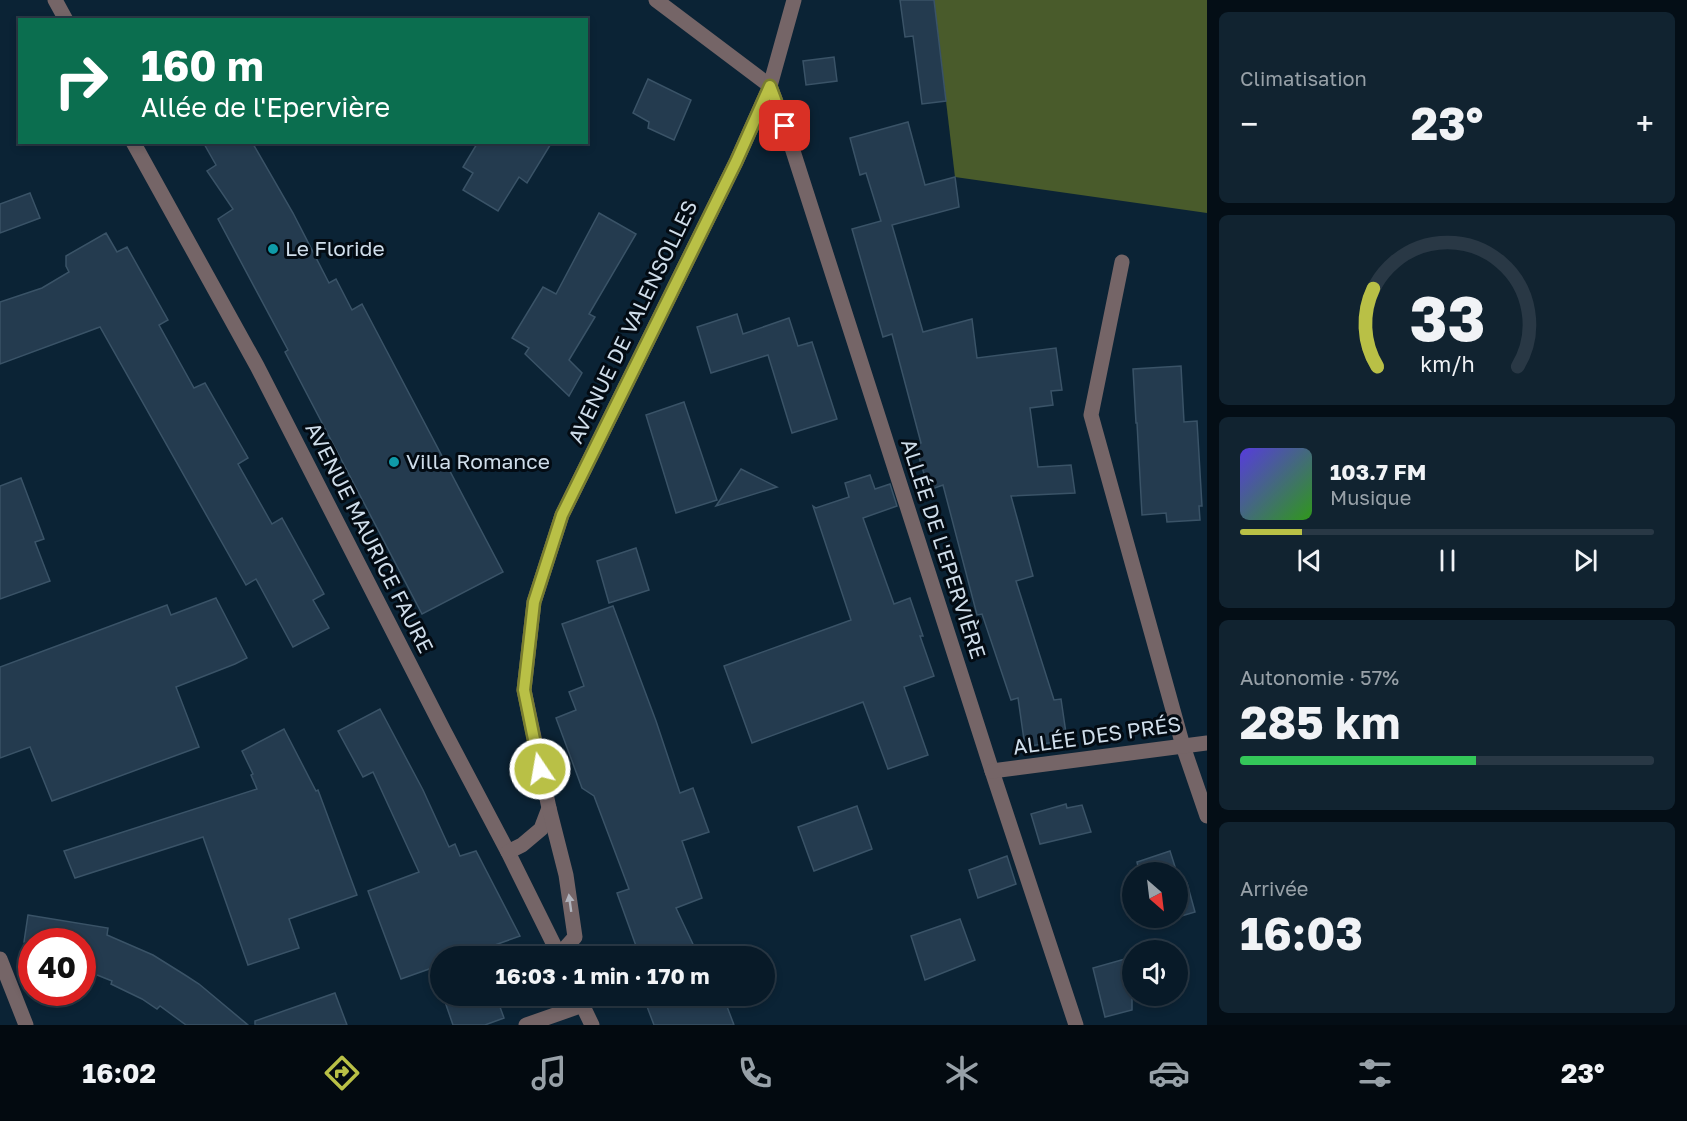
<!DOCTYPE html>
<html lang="fr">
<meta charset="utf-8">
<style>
body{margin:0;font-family:"Golos Text",sans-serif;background:#112330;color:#f1f3f6;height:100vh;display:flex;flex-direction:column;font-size:22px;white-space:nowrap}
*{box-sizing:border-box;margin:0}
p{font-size:20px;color:#98a1a8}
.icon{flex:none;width:33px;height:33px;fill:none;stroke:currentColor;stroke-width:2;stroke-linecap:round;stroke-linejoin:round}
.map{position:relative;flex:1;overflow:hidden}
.drawer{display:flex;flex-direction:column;gap:12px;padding:12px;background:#040e16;width:480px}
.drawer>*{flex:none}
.guide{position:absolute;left:18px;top:18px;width:570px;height:126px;border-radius:0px;box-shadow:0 3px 9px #0003,0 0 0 2px #293845;background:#0b6e4f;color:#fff;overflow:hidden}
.needle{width:39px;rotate:152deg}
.tools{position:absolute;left:1122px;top:862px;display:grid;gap:12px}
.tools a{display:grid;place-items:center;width:66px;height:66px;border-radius:50%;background:#081a28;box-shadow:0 3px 9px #0003,0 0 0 2px #293845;font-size:30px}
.speed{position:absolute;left:18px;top:928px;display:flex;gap:12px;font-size:30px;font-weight:700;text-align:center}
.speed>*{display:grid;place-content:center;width:78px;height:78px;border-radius:50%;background:#081a28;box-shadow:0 3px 9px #0003,0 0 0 2px #293845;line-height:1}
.speed .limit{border:9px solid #d22;background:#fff;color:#111}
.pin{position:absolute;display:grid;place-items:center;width:51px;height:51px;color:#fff;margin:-26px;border-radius:12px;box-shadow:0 3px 9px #0006}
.me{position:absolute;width:66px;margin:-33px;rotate:348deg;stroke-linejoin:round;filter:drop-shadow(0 0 4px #0008)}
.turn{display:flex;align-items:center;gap:21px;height:126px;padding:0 24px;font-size:27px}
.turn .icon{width:78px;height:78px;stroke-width:2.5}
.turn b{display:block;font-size:42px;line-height:51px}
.big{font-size:45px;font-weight:700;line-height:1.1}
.drawer .widget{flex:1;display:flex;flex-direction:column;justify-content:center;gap:9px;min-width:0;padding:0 21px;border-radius:9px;background:#112330}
.drawer .dial{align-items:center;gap:0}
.dial svg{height:156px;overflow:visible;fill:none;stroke:#293845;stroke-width:7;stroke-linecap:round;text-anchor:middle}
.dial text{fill:#f1f3f6;stroke:none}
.song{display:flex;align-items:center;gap:18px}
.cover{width:72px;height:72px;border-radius:9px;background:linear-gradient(135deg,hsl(250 70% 55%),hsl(110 70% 35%))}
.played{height:6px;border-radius:3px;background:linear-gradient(90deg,#b9c046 15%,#293845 15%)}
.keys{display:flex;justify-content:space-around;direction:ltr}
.heat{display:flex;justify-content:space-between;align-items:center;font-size:33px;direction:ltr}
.charge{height:9px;border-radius:4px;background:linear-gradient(90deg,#34c759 57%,#293845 0)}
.trip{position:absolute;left:430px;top:946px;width:345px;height:60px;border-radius:30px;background:#081a28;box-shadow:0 3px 9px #0003,0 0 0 2px #293845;font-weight:700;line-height:60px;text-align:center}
.tab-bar{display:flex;height:96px;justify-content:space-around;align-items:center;background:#030a10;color:#98a1a8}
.tab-bar .icon{width:42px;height:42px}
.tab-bar .on{color:#b9c046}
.tab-bar b{font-size:27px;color:#f1f3f6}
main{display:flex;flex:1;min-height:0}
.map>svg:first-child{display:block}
</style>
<main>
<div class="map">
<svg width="1207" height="1025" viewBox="0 0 1207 1025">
<rect width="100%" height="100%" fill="#0b2335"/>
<polygon fill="#495b2b" points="934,0 1207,0 1207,213 955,177"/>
<g fill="#243b4f" stroke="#3a5367" stroke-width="1.5">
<polygon points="900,0 934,0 946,101 922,104 913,36 905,37"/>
<polygon points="834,57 837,81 806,85 803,61"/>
<polygon points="648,79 691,100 674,140 648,128 649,122 633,113"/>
<polygon points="908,122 925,185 955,177 959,207 892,225 923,332 972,319 977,358 1056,348 1062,390 1051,391 1053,405 1030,408 1038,467 1071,465 1075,493 1011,496 1033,576 1016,581 1054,700 1061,699 1067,740 1025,747 1018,698 1011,700 982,614 977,615 943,485 929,490 915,444 921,443 892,334 883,337 852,229 881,221 866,173 860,175 850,138"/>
<polygon points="203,142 252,142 293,213 329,283 336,279 352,310 362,304 503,572 422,614 285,352 288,350 218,219 233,209 207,171 216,165"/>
<polygon points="478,142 552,142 527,183 519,177 498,211 463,190 473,173 463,167"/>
<polygon points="30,193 40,218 0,233 0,204"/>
<polygon points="599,213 636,234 589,314 595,317 569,360 582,373 569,396 525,354 529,348 512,338 543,287 556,294"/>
<polygon points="106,233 117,252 127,247 168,320 159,325 194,388 205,383 248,458 238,464 272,524 282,518 324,594 313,600 329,628 293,647 256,579 246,585 100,327 0,364 0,302 42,288 69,272 66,266 66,256"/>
<polygon points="737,314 743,334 789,318 798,346 812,342 837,419 792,433 768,355 711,373 697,327"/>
<polygon points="1181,366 1184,422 1197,421 1202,506 1199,506 1200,520 1167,522 1166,513 1142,515 1137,423 1136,423 1133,369"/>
<polygon points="684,402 717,500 676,513 646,415"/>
<polygon points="741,469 777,487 716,506"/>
<polygon points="870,475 875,489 890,484 897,506 863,518 894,604 910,598 923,636 920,636 934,676 904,687 928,755 888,769 863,702 752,743 724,666 851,620 813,506 816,508 849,497 845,483"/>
<polygon points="21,478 44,539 35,542 50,581 0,599 0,486"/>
<polygon points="636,548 649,590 609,603 597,561"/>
<polygon points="216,598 247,658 235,664 176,687 199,747 52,801 30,747 0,758 0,667 167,605 171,615"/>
<polygon points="613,606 656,721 680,793 693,788 709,832 682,841 702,898 676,908 699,957 640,957 617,893 629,889 594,796 582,788 556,718 576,710 569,692 584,686 562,624"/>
<polygon points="380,709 423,790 449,847 455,844 460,856 476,851 520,936 495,945 499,957 441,957 441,991 432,968 401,979 368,891 419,872 373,772 363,777 338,731"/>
<polygon points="284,729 316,791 318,790 357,895 289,919 299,948 248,965 203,837 75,878 64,851 257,789 251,775 253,774 242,751"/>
<polygon points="1066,804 1067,808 1082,805 1091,832 1040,844 1031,814"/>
<polygon points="857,806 872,849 814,871 798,827"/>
<polygon points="1170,851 1177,873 1132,873 1139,871 1137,862"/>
<polygon points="1007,856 1016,884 978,898 969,870"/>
<polygon points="1178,875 1180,885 1187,883 1195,912 1178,917"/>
<polygon points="28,915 108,928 107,935 153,955 185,975 199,984 248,1025 186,1025 160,1006 157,1009 142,999 111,984 112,981 82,969 82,942 24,942"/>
<polygon points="1142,918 1175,918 1145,927"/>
<polygon points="960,919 975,960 925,980 911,936"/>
<polygon points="1132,957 1132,1010 1105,1017 1093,968"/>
<polygon points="335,993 347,1025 255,1025 255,1021"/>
<polygon points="443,996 496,996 504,1018 485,1025 453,1025"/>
<polygon points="643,996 723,996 734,1025 654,1025"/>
</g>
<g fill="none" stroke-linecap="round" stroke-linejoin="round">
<g stroke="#756567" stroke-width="15">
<polyline points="55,0 66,20"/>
<polyline points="656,0 770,86"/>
<polyline points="770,86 785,126 992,771 1076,1025"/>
<polyline points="133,142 257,366 444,731 508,852 560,957"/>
<polyline points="1122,262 1091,415 1183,746 1207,816"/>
<polyline points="992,771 1207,743"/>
<polyline points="508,852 522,845 541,829 549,808"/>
<polyline points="559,955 575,937 566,875 549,808 524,690 534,602 562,515 736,162 770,86 794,0"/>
<polyline points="0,959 26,1025"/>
<polyline points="578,996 592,1025"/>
<polyline points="526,1025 583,1005"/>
</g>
</g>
<defs><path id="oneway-solid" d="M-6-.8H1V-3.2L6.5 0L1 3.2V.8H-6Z" transform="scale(1.5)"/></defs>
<use fill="#b0b3bc" href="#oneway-solid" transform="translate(570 903) rotate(-98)"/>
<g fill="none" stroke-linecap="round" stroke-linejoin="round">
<g stroke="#787d2e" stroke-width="15">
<polyline id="route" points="540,769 524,690 534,602 562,515 736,162 770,86 785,126"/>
</g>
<use href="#route" stroke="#b9c046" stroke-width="10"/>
</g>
<g fill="#0f9aa8" stroke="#030b13" stroke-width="2">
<circle cx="273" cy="249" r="6"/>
<circle cx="394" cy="462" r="6"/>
</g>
<g text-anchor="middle" stroke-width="6" stroke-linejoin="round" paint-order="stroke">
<g font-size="21" fill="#cfddea" stroke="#030b13" text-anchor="start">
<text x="285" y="256">Le Floride</text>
<text x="406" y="469">Villa Romance</text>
</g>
<g font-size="21" fill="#cfddea" stroke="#030b13">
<text transform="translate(633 322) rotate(-64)" y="7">AVENUE DE VALENSOLLES</text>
<text transform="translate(369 538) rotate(63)" y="7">AVENUE MAURICE FAURE</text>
<text transform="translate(943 549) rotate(72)" y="7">ALLÉE DE L'EPERVIÈRE</text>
<text transform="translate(1097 736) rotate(-8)" y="7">ALLÉE DES PRÉS</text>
</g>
</g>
</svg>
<div class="tools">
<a><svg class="needle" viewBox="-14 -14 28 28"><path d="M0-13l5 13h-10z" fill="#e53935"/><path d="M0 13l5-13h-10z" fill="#98a1a8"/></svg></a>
<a><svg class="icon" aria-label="sound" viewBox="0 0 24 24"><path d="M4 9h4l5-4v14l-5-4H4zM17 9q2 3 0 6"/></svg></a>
</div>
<div class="speed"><div class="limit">40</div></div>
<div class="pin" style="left:785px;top:126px;background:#d93025"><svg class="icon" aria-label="arrive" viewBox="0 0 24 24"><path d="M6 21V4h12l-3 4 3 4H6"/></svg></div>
<svg class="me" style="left:540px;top:769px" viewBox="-20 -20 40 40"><circle r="17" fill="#b9c046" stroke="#fff" stroke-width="3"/><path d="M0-11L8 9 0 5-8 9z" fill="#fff"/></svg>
<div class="trip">16:03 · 1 min · 170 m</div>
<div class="guide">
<div class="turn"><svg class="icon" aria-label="right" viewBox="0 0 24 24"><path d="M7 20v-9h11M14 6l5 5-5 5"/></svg><div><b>160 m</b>Allée de l'Epervière</div></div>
</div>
</div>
<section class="drawer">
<div class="widget"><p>Climatisation</p>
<div class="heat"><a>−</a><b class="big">23°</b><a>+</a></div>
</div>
<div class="widget dial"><svg viewBox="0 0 100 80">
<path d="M14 69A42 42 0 1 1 86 69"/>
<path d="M14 69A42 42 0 0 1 12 29" stroke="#b9c046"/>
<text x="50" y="56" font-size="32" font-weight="700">33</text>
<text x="50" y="72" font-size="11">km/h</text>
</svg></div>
<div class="widget">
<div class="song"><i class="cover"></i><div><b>103.7 FM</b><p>Musique</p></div></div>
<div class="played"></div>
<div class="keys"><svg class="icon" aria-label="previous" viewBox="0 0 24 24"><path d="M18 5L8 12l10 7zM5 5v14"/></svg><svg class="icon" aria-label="pause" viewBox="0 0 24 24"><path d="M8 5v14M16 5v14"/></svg><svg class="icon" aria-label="next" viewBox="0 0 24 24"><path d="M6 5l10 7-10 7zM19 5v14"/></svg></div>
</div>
<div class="widget"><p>Autonomie · 57%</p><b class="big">285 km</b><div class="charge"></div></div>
<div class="widget"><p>Arrivée</p><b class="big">16:03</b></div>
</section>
</main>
<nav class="tab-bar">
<b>16:02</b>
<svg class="icon on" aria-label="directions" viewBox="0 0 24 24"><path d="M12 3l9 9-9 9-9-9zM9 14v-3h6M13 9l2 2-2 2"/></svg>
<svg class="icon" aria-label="music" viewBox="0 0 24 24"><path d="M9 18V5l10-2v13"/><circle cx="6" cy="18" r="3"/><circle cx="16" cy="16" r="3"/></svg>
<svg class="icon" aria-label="phone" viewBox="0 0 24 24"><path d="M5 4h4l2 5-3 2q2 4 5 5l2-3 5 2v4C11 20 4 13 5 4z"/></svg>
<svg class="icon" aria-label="climate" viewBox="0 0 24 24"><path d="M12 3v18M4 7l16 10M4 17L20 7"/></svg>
<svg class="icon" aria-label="car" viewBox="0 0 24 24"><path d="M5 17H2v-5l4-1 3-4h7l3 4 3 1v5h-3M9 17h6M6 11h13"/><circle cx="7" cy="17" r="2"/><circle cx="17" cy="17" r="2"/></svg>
<svg class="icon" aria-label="filters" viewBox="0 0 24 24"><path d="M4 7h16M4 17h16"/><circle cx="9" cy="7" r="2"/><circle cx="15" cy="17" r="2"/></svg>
<b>23°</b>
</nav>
